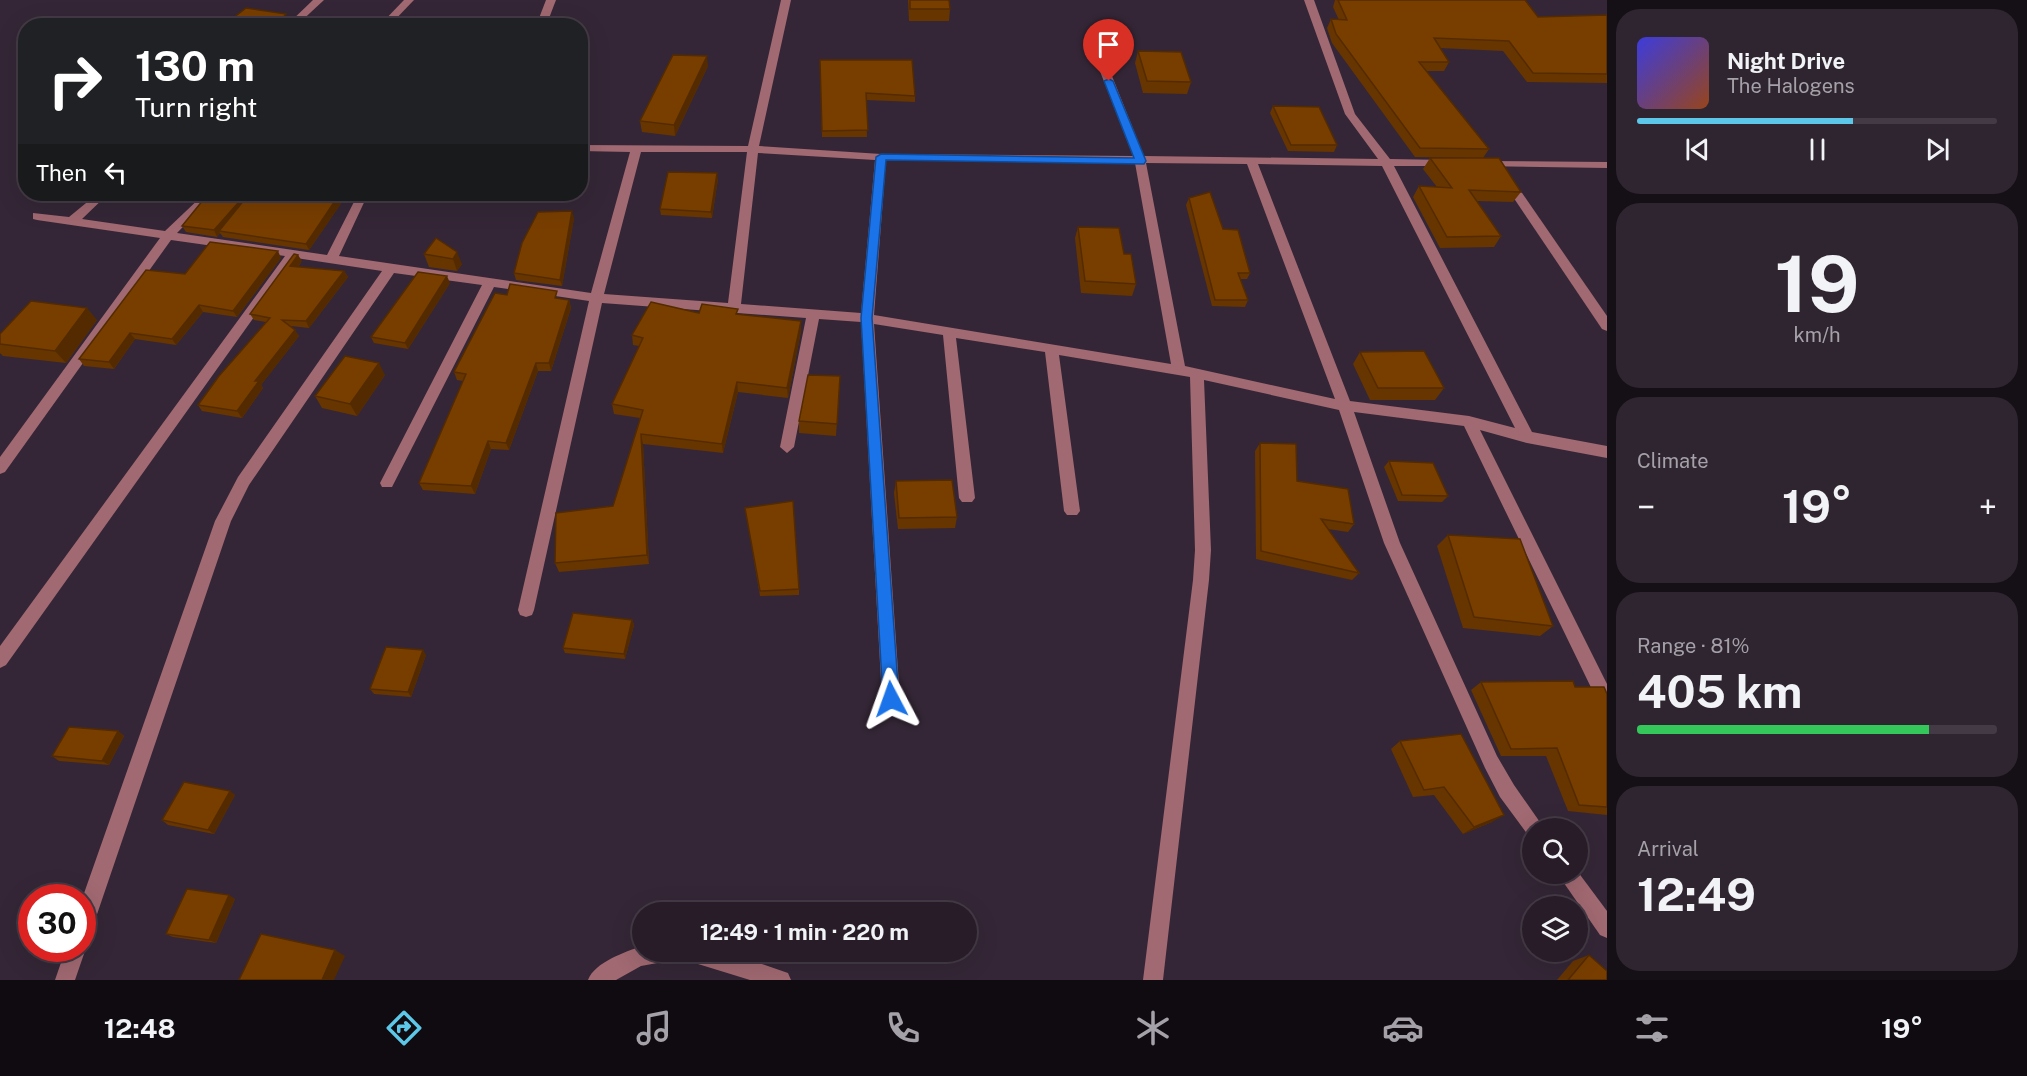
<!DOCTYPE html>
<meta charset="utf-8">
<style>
body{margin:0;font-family:"Public Sans",sans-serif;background:#2f2530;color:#f1f3f6;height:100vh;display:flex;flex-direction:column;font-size:22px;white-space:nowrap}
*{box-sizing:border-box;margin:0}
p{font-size:20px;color:#a4a1a8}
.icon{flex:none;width:33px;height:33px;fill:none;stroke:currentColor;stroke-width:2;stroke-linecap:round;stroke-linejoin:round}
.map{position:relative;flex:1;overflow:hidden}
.sheet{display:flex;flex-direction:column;gap:9px;padding:9px;background:#150f16;width:420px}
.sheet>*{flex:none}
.top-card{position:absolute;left:18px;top:18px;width:570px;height:183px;border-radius:24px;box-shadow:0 6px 24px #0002,0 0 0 2px #433a45;background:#202124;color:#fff;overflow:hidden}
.controls{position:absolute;left:1522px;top:818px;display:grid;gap:12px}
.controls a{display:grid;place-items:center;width:66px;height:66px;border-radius:50%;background:#271c28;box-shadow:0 6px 24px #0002,0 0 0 2px #433a45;font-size:30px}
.speed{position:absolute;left:18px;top:884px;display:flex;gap:12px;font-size:30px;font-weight:700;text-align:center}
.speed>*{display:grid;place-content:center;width:78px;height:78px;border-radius:50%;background:#271c28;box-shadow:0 6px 24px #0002,0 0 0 2px #433a45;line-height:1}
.speed .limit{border:9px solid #d22;background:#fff;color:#111}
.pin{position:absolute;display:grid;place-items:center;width:51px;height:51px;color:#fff;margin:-62px -26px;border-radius:50% 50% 50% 0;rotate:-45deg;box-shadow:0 0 6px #0007}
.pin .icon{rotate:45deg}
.me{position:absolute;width:66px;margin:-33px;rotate:356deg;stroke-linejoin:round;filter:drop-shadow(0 0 4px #0008)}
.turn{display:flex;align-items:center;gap:21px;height:126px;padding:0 18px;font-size:27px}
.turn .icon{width:78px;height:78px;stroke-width:2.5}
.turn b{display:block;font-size:42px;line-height:51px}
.then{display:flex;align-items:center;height:57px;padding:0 18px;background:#0003;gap:12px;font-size:22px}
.big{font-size:45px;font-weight:700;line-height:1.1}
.sheet .widget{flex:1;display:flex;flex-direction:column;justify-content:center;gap:9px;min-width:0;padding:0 21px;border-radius:24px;background:#2f2530}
.sheet .dial{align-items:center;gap:0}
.dial b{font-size:78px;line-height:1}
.song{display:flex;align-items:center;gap:18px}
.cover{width:72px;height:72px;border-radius:9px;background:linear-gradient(135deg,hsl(240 70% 55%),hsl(20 70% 35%))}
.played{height:6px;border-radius:3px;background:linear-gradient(90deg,#5cc7e8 60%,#433a45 60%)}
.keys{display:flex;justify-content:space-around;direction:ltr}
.heat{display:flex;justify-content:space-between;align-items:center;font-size:33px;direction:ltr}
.charge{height:9px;border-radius:4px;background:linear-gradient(90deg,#34c759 81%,#433a45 0)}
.trip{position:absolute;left:632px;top:902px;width:345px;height:60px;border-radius:30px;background:#271c28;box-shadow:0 6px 24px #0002,0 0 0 2px #433a45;font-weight:700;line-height:60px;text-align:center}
.tabs{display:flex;height:96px;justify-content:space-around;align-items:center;background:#100b10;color:#a4a1a8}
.tabs .icon{width:42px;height:42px}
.tabs .current{color:#5cc7e8}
.tabs b{font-size:27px;color:#f1f3f6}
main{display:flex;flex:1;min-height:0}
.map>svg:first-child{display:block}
</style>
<main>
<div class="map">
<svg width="1607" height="980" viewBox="0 0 1607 980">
<rect width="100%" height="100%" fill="#342636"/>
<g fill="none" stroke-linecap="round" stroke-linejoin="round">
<g fill="#a16972" fill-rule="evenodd">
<polygon points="313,0 324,0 296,26 286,26"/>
<polygon points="404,0 414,0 389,26 379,26"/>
<polygon points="546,0 556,0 546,26 536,26"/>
<path d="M781 0H791L759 146 881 154 1133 156 1096 61 1101 58 1106 61 1144 156 1378 159 1345 114 1304 0H1314L1355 114 1390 159 1447 160 1453 163 1447 166H1394L1532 432 1607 446V458L1527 443 1480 430 1607 684V710L1601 708 1464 426 1354 412 1400 543 1497 756 1514 785 1544 828H1533V837L1528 835 1500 797 1485 768 1384 543 1339 410 1204 380 1211 550 1209 580 1163 980H1143L1193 580 1195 550 1190 377 1059 355 1080 511 1077 515H1067L1064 511 1045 352 956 338 975 498 972 502H962L959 498 943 335 874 324 900 699 897 705 891 707 885 705 882 699 861 322 819 319 794 447 787 453 780 447 806 318 602 303 534 610 532 615 526 617 520 615 518 610 589 301 494 287 392 487H382L380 483 482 285 394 273 249 485 231 521 92 929 89 936 82 939V899L215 521 238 477 382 271 296 258 6 665 0 668V646L285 256 171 240 5 472 0 474V457L160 238 37 220 33 219V213L69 217 97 194H108L82 219 165 231 204 194H215L177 233 327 255 358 194H368L339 256 591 293 630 152 580 151V145L748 146ZM641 152H747L728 303 604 294ZM758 153 875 160 861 313 741 304ZM886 160 1135 163 1171 364 874 315ZM1146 163 1247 164 1335 399 1185 366ZM1258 164 1382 166 1515 428 1469 416 1350 401Z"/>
<polygon points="1483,161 1607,162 1607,168 1479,166 1477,164"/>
<polygon points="1507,176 1511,177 1607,316 1607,331 1602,329 1501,179"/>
<polygon points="1578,872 1607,911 1607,938 1600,935 1557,873"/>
<polygon points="82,941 86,948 75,980 55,980 66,948 82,948"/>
<path d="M642 946V951H724L788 973 791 980H750L698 964 663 962 641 966 616 980H588C595 962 625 952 642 946Z"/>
</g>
</g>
<g fill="#673500">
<polygon points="908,0 949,0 950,9 949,21 909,21"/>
<polygon points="1335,0 1538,17 1607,15 1607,83 1527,82 1503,51 1440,48 1449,62 1444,71 1426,71 1489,149 1483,158 1415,157 1332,43 1327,28 1331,19 1339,20 1333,7"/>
<polygon points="1138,51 1191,82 1187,94 1143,93 1135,63"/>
<polygon points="820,60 915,96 915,102 866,100 867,137 822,137"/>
<polygon points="708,66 675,136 642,132 640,121"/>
<polygon points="1273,106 1337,145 1334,152 1288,151 1270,113"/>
<polygon points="1430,158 1521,192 1513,202 1477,201 1501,236 1494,247 1440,248 1413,197 1419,186 1437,187 1423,169"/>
<polygon points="718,179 712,218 661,215 660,209"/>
<polygon points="339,195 342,202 309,250 223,237 220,233 217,237 186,232 182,226"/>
<polygon points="1189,198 1223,229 1250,273 1247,279 1240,279 1248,300 1245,307 1212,306 1186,205"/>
<polygon points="574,218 562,286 516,280 514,273"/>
<polygon points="1078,227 1136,284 1132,296 1081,293 1075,238"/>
<polygon points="436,238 462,264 457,271 429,267 424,254"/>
<polygon points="281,258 237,317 203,312 176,345 135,339 114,369 84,366 79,359 185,274"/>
<polygon points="302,261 298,267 344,271 348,277 309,328 291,326 299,336 261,385 263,388 242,418 202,411 198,405 266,322 254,320 250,314"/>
<polygon points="450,283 408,349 374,343 371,337"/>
<polygon points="507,295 569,300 571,308 551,371 538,371 509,450 491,449 475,494 423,490 419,483 463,381 457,380 454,372"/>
<polygon points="699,313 738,314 801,331 788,398 738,392 723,453 643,444 649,564 559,572 555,563 613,506 640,418 614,414 612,404 639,346 633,345 632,335"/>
<polygon points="97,320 66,363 3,356 0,353 0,334"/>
<polygon points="1360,352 1444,388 1435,400 1370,400 1353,364"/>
<polygon points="385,375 357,416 322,408 315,396"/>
<polygon points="840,376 836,436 799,433 799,421"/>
<polygon points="1260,443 1297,481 1354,524 1348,532 1328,529 1359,573 1352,580 1256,559 1255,451"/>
<polygon points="1389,461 1448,496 1442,502 1398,501 1384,467"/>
<polygon points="896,481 957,517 955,528 898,529 894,493"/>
<polygon points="745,508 799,589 799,595 760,596"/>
<polygon points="1448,535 1553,626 1540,636 1463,628 1437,546"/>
<polygon points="632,620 634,625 625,659 565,653 563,648"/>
<polygon points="426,655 411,697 374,694 370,689"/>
<polygon points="1481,682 1575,687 1607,694 1607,815 1568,811 1546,756 1501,756 1471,690"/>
<polygon points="118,731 124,736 109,765 59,761 52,756"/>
<polygon points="1400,741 1492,822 1463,834 1434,795 1413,797 1391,749"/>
<polygon points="235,795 214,834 168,825 162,820"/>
<polygon points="235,899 216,943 173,937 166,934"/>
<polygon points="1589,955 1607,980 1557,980 1573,961"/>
</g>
<g fill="#542b00">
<polygon points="286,14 288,21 284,26 281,20"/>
<polygon points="707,56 708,66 675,136 674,125"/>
<polygon points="717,173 718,179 712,218 711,212"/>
<polygon points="246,194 255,194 219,231 220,233 217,237 214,230"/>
<polygon points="339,195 342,202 309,250 306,244"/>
<polygon points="572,211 574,218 562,286 560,280"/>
<polygon points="278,251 281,258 237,317 233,311"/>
<polygon points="457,252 462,264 457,271 453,259"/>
<polygon points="298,255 302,261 294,272 290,266"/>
<polygon points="344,271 348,277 309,328 306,321"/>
<polygon points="447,276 450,283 408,349 405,343"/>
<polygon points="569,300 571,308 551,371 549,363"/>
<polygon points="199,305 203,312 176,345 172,339"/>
<polygon points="87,308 97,320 66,363 55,351"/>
<polygon points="801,321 801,331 788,398 787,388"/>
<polygon points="295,330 299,336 261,385 263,388 242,418 237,411 255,381"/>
<polygon points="130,333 135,339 114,369 109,362"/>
<polygon points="379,363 385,375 357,416 350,404"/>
<polygon points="536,363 538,371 509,450 506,443"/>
<polygon points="737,382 738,392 723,453 722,444"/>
<polygon points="641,434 643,444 649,564 647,555"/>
<polygon points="488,441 491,449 475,494 471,486"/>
<polygon points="632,620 634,625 625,659 624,654"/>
<polygon points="423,650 426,655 411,697 408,692"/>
<polygon points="118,731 124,736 109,765 102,761"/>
<polygon points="230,791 235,795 214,834 208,830"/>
<polygon points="1504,815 1492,822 1463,834 1474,827"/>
<polygon points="229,895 235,899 216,943 209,940"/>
<polygon points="335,950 345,956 334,980 322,980"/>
</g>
<g fill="#783e00" stroke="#542b00" stroke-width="1.5">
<polygon points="910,0 949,0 950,9 910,9"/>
<polygon points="1338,0 1525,0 1538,17 1607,15 1607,74 1533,73 1509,41 1434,38 1449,62 1419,62 1489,149 1420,148 1336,34 1331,19 1347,20"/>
<polygon points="246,8 286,14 281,20 283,22 293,22 300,17 344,24 343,26 223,26"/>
<polygon points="1138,51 1181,52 1191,82 1147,81"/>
<polygon points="673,55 707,56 674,125 640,121"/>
<polygon points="820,60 912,60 915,96 866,93 868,130 822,131"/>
<polygon points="1273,106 1319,107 1337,145 1291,145"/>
<polygon points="1430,158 1499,158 1521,192 1469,190 1501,236 1447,237 1419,186 1452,188"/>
<polygon points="668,172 717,173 711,212 660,209"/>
<polygon points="1210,192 1223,229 1238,230 1250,273 1238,273 1248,300 1215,300 1189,198"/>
<polygon points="208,194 246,194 214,230 182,226"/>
<polygon points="249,194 320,194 339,195 306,244 219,231"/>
<polygon points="572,211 560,280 514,273 522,243 538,212"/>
<polygon points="1078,227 1119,228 1124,254 1131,254 1136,284 1085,281"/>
<polygon points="436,238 457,252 453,259 424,254"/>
<polygon points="210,242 278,251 233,311 199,305 172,339 130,333 109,362 79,359 146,270 185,274"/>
<polygon points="294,254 298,255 290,266 344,271 306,321 282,320 295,330 255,381 259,381 237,411 198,405 219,376 270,318 250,314"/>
<polygon points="418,272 447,276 405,343 371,337"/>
<polygon points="510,284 557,291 555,298 569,300 549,363 536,363 506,443 488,441 471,486 419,483 466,374 454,372 495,293 507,295"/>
<polygon points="31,301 87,308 55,351 0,344 0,334"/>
<polygon points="651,302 699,313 702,304 738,309 736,314 801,321 787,388 737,382 722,444 641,434 647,555 555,563 556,513 613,506 643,410 612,404 643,338 632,335"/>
<polygon points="1424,351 1444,388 1378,388 1360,352"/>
<polygon points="345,356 379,363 350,404 315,396"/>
<polygon points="808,375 840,376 837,424 799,421"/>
<polygon points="1260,443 1296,444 1297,481 1348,489 1354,524 1321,519 1359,573 1261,551"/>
<polygon points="1389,461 1433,463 1448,496 1402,495"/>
<polygon points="952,480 957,517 899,518 896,481"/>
<polygon points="793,501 799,589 760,591 745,508"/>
<polygon points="1448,535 1520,539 1553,626 1474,617"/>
<polygon points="573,613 632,620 624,654 563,648"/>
<polygon points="386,647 423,650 408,692 370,689"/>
<polygon points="1573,681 1575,687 1604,687 1607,694 1607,807 1579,805 1557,748 1511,749 1481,682"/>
<polygon points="69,727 118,731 102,761 52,756"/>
<polygon points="1461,734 1504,815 1474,827 1444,787 1424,790 1400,741"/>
<polygon points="184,782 230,791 208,830 162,820"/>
<polygon points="187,889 229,895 209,940 166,934"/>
<polygon points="261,934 335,950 322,980 239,980"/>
<polygon points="1589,955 1607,971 1607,980 1568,980"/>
</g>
<polygon fill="#1a73e8" stroke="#114b97" stroke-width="1.5" points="1109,79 1113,81 1146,161 1144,164 886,160 872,318 899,699 897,704 891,707 886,704 883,699 861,318 876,157 881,154 1134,158 1104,81"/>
</svg>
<div class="controls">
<a><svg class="icon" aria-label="search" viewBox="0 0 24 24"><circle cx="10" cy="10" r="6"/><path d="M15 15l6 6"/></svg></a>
<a><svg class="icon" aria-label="layers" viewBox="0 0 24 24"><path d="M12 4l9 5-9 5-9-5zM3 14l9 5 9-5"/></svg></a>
</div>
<div class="speed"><div class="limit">30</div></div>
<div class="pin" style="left:1109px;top:81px;background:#d93025"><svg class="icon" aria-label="arrive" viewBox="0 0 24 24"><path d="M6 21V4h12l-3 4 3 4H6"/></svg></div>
<svg class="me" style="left:891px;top:699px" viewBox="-20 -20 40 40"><path d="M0-17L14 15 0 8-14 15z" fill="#1a73e8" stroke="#fff" stroke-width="4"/></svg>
<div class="trip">12:49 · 1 min · 220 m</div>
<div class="top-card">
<div class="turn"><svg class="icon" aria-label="right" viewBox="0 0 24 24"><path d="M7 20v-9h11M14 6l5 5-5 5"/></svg><div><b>130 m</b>Turn right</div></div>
<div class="then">Then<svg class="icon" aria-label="left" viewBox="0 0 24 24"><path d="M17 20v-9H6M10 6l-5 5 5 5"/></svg></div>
</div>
</div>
<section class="sheet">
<div class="widget">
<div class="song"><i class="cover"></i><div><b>Night Drive</b><p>The Halogens</p></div></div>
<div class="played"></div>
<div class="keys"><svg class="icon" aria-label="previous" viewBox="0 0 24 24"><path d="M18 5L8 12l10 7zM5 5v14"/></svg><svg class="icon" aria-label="pause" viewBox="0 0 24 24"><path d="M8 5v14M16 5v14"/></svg><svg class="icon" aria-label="next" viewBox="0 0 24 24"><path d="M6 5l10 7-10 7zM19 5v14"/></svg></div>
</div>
<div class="widget dial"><b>19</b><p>km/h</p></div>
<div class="widget"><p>Climate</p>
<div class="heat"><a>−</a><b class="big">19°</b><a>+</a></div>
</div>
<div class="widget"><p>Range · 81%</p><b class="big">405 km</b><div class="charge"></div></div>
<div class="widget"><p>Arrival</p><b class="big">12:49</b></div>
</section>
</main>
<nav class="tabs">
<b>12:48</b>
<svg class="icon current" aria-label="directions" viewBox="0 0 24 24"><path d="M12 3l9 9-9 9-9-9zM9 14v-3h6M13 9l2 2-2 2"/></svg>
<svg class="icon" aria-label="music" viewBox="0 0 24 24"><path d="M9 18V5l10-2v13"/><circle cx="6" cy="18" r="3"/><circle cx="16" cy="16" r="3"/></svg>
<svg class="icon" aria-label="phone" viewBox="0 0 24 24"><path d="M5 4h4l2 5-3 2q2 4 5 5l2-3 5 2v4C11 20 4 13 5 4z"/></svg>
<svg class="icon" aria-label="climate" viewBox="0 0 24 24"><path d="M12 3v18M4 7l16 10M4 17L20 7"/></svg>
<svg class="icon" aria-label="car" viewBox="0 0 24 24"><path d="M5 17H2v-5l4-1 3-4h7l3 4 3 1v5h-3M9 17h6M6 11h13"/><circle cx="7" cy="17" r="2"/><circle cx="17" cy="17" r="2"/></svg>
<svg class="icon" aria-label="filters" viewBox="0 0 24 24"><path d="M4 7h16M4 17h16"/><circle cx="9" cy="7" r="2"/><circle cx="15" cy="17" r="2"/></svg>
<b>19°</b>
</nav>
